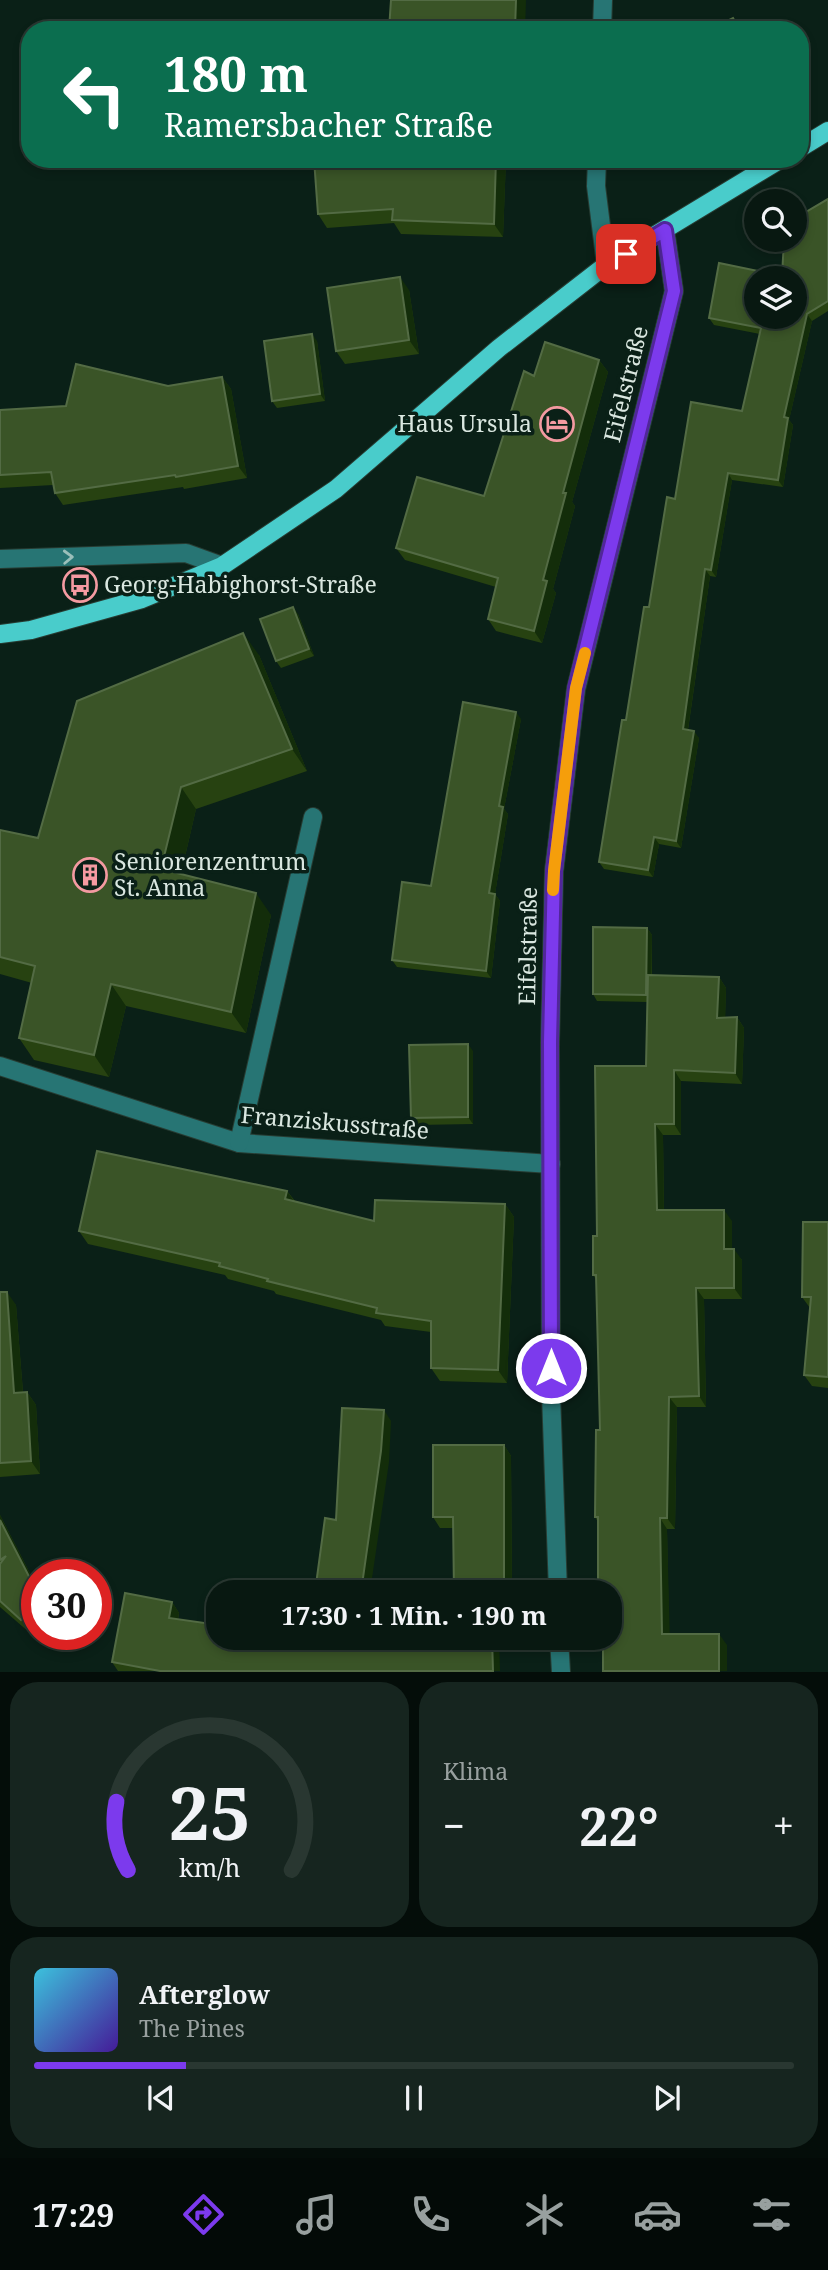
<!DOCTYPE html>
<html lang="de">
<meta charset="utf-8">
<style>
body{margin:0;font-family:"Noto Serif",serif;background:#16251f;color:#f1f3f6;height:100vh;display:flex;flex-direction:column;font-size:26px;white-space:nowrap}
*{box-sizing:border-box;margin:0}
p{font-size:23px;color:#98a09f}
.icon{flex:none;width:38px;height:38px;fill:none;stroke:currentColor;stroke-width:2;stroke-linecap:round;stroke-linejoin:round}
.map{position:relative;height:1672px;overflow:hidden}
.sheet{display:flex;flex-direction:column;gap:10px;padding:10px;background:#040d09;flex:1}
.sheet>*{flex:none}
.guide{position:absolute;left:21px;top:21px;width:788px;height:147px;border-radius:28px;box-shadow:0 4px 10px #0003,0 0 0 2px #293731;background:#0b6e4f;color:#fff;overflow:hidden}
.controls{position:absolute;left:744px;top:189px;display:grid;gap:14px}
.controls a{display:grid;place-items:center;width:63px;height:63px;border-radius:50%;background:#081811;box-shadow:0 4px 10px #0003,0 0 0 2px #293731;font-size:35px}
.speed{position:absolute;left:21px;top:1559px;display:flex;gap:14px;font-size:35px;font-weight:700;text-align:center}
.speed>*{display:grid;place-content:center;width:91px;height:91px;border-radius:50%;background:#081811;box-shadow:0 4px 10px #0003,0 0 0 2px #293731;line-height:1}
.speed .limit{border:10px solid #d22;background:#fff;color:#111}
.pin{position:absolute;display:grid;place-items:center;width:60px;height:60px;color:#fff;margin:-30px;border-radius:14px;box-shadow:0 4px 10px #0006}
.me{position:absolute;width:77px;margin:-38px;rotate:0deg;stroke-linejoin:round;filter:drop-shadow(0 0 5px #0008)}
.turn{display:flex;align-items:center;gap:24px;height:147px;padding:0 28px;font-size:32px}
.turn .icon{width:91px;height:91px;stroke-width:2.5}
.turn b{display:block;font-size:49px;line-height:60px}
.big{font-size:52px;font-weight:700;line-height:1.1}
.sheet .widget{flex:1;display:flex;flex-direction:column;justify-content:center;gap:10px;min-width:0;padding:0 24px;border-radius:28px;background:#16251f}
.sheet .dial{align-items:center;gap:0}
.dial svg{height:182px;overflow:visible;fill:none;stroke:#293731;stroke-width:7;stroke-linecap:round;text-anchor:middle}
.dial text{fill:#f1f3f6;stroke:none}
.song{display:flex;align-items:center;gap:21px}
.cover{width:84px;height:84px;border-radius:10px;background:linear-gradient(135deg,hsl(190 70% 55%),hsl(260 70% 35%))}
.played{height:7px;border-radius:4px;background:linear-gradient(90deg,#7c3aed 20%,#293731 20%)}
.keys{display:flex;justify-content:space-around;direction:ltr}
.heat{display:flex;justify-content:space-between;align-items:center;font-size:38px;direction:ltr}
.sheet .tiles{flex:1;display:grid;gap:10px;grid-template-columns:1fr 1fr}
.widget:last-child{grid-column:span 2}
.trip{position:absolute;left:206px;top:1580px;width:416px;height:70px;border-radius:28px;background:#081811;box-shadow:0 4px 10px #0003,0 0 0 2px #293731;font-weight:700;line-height:70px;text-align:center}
.menu{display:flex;height:112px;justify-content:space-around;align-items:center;background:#030a07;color:#98a09f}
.menu .icon{width:49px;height:49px}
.menu .active{color:#7c3aed}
.menu b{font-size:32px;color:#f1f3f6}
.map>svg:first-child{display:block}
</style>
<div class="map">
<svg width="828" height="1672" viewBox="0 0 828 1672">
<rect width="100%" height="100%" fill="#0a2017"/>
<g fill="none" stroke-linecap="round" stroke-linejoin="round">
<g stroke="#273c33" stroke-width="20">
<g id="minor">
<polyline points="602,30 603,0"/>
<polyline points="597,159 596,186 606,265"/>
<polyline points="0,559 186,553 222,566"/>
<polyline points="0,1066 239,1143 551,1164"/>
<polyline points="239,1143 313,817"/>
<polyline points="558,1592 551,1394 550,1043 554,871 576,689 674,291 665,230"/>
<polyline points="559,1638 561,1672"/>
</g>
</g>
<g stroke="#273c33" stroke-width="20">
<g id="major">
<polyline points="800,148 828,131"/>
<polyline points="0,634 31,630 142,599 222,566 336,489 499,348 606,265 781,159"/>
</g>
</g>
<use href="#minor" stroke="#277574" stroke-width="18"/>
<use href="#major" stroke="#49cccb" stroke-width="18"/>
</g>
<g fill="#274211">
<polygon points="432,159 506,159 503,237 401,234 394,223 327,228 318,214 432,161"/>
<polygon points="675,159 697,159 681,168"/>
<polygon points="828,199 828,311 812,321 789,420 793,425 783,487 732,480 716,577 710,576 688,730 699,738 681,848 659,844 653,877 604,869 599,862 649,607 675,499 742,411 760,334 714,325 709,318 782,276"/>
<polygon points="409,290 419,354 345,364 336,351"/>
<polygon points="317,341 325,401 277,408 272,401"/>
<polygon points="599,360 608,372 572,502 575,506 553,589 556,593 542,643 496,631 488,619 496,587 405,560 396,548 484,496 534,376"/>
<polygon points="222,377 231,389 247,478 184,489 183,487 63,505 55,493 53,485 0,488 0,410 66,406"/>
<polygon points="298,614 314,656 281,668 276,661"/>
<polygon points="259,655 307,771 196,809 181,874 271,915 246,1033 126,1006 109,1077 34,1060 19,1038 32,983 0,974 0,830 38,838"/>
<polygon points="521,719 504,809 508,814 495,894 500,901 491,978 397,967 392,960"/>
<polygon points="647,928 652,935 652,975 719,977 726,988 725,1017 737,1017 744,1028 742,1084 681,1081 681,1135 663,1135 664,1210 732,1221 732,1249 742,1260 742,1299 704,1299 706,1407 677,1407 675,1529 667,1529 669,1634 727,1645 727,1671 603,1671 611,1638 598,1522 595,1517 600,1430 596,1279 593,1275 597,1236 646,1066 647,1002 597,1001 593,994"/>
<polygon points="473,1051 473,1124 416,1125 411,1118"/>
<polygon points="287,1191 295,1201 374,1221 505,1204 514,1217 507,1383 440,1381 431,1368 431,1332 385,1326 381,1320 276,1294 274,1291 228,1279 225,1275 88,1244 79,1231"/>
<polygon points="828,1222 828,1388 812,1386 804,1375 810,1308 802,1297"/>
<polygon points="0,1292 16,1305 23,1392 27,1392 36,1405 40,1474 0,1477"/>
<polygon points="504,1445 511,1456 512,1592 454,1592 453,1528 440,1528 433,1517"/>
<polygon points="0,1515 37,1587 37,1625 30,1633 0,1607"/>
<polygon points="172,1602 179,1613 178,1620 500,1671 118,1671 112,1662"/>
</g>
<g fill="#132d0a">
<polygon points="516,0 526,0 525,30 515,30"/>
<polygon points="496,159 506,159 503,237 494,224"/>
<polygon points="400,277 409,290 419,354 409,340"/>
<polygon points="807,314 812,321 789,420 793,425 783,487 778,480 784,417"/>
<polygon points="312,334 317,341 325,401 320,394"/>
<polygon points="599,360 608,372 572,502 575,506 553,589 556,593 542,643 534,631 543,580 563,493"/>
<polygon points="222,377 231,389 247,478 238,466"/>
<polygon points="728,473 732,480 716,577 711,570"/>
<polygon points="705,569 710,576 687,736 683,729"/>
<polygon points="293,607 298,614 314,656 309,649"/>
<polygon points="243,633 259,655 307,771 292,749"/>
<polygon points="516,712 521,719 504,809 508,814 494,900 489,893 499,806"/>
<polygon points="694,731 699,738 681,848 676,841"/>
<polygon points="181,787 196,809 177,891 161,869"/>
<polygon points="654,837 659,844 653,877 648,870"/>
<polygon points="256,893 271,915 246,1033 231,1012"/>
<polygon points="495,894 500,901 491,978 486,971"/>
<polygon points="647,928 652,935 651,1002 646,995"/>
<polygon points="719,977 726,988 725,1028 717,1018"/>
<polygon points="111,984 126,1006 109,1077 94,1055"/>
<polygon points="737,1017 744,1028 742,1084 735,1073"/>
<polygon points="468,1044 473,1051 473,1124 468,1117"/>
<polygon points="674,1070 681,1081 681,1135 674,1124"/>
<polygon points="655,1124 663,1135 664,1221 657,1210"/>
<polygon points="287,1191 296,1204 285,1199"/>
<polygon points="505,1204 514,1217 507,1383 498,1370"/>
<polygon points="724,1210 732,1221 732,1260 724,1249"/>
<polygon points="734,1249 742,1260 742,1299 734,1288"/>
<polygon points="696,1288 704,1299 706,1407 699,1396"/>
<polygon points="7,1292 16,1305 24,1406 14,1393"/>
<polygon points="27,1392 36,1405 40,1474 31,1461"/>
<polygon points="669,1397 677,1407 675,1529 667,1518"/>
<polygon points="384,1410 391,1421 389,1462 370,1592 361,1592"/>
<polygon points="504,1445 511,1456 512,1592 504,1592"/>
<polygon points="0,1515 37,1587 37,1592 0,1520"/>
<polygon points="660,1518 667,1529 670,1645 662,1634"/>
<polygon points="37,1600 37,1625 30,1633 21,1620"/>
<polygon points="172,1602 179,1613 176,1629 169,1618"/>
<polygon points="719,1634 727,1645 727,1671 719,1671"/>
<polygon points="492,1638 499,1638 500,1671 493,1671"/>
</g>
<g fill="#3a5427" stroke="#536b44" stroke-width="2" fill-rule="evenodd">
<polygon points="391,0 516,0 515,30 389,30"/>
<polygon points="733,18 739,30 709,30"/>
<polygon points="314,159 432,161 432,159 496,159 494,224 392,220 393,209 318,214"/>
<path d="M828 199V301L807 314 784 417 788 418 778 480 728 473 711 570 705 569 683 729 694 731 676 841 654 837 648 870 599 862 622 720H626L644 607H649L667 497 675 499 691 402 742 411 761 328 709 318 719 263 782 276 784 240H794V219ZM756 278H794V317H756Z"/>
<polygon points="400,277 409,340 336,351 327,288"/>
<polygon points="312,334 320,394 272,401 264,341"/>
<polygon points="545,342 599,360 563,493 566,493 543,580 547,581 534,631 488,619 498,578 396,548 417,477 484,496 524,371 534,376"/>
<polygon points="76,364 168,386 222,377 238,466 176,477 175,475 55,493 51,472 0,475 0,410 66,406"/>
<polygon points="293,607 309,649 276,661 260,619"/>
<polygon points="243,633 292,749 181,787 161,869 256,893 231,1012 111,984 94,1055 19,1038 35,966 0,957 0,830 38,838 77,701"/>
<polygon points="463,702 516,712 499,806 503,807 489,893 495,894 486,971 392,960 402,882 431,886"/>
<polygon points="593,927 647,928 646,995 593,994"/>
<polygon points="648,975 719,977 717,1018 737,1017 735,1073 674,1070 674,1124 655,1124 657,1210 724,1210 724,1249 734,1249 734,1288 696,1288 699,1396 669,1397 667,1518 660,1518 662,1634 719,1634 719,1671 603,1671 603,1638 611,1638 611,1592 598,1592 598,1517 595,1517 596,1430 600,1430 596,1275 593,1275 593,1236 597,1236 595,1066 646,1066"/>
<polygon points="468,1044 468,1117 411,1118 409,1045"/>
<polygon points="97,1151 287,1191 285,1199 374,1221 375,1200 505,1204 498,1370 431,1368 431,1321 376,1313 377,1308 267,1281 268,1279 219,1266 220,1263 79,1231"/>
<polygon points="803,1222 828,1222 828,1377 804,1375 811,1297 802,1297"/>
<polygon points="0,1292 7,1292 14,1393 27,1392 31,1461 0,1463"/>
<polygon points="342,1408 384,1410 381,1451 361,1592 315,1592 325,1518 336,1520"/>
<polygon points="433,1445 504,1445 504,1592 454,1592 453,1517 433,1517"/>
<polygon points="0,1520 37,1592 37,1600 21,1620 0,1601 0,1564 6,1556 0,1560"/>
<polygon points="125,1593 172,1602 169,1618 219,1625 219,1638 492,1638 493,1671 160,1671 112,1662"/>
</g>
<defs><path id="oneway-chevron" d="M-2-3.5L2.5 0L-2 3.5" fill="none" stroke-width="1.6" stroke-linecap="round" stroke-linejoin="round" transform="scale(1.75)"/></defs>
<use stroke="#9bbfba" href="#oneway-chevron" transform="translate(68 557) rotate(-2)"/>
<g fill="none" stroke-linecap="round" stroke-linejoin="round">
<g stroke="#51269a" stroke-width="18">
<polyline id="route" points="551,1368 550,1042 554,871 576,688 674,291 665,230 626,254"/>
</g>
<use href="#route" stroke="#7c3aed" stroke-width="12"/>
<polyline stroke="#f59e0b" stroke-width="12" points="553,890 554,871 576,688 585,653"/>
</g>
<defs>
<g id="hotel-ring" transform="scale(1.75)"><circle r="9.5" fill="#0a2017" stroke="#f49aa1" stroke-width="1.5"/><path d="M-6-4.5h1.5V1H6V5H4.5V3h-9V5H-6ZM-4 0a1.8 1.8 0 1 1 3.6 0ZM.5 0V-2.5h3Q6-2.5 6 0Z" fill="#f49aa1"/></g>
<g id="bus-ring" transform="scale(1.75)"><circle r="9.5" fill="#0a2017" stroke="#f49aa1" stroke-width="1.5"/><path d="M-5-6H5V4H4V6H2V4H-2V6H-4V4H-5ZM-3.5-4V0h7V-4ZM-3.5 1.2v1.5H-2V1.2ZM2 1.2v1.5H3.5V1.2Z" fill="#f49aa1"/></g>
<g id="building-ring" transform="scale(1.75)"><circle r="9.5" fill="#0a2017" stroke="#f49aa1" stroke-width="1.5"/><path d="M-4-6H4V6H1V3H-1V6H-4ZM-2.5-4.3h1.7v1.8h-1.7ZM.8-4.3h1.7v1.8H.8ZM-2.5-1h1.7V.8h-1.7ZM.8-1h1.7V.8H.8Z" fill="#f49aa1"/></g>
</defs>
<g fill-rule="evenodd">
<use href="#hotel-ring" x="557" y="424"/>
<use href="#bus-ring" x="80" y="585"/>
<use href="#building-ring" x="90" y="875"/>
</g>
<g text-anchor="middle" stroke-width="7" stroke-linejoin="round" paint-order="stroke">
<g font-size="23" fill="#dae7e0" stroke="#0a2017">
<text transform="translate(626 384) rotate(-76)" y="8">Eifelstraße</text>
<text transform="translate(528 946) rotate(-89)" y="8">Eifelstraße</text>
<text transform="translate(335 1123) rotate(5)" y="8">Franziskusstraße</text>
</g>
<g font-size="23" fill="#dae7e0" stroke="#0a2017" text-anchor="start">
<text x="532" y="432" text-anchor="end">Haus Ursula</text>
<text x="104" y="593">Georg-Habighorst-Straße</text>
<text x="114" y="870">Seniorenzentrum<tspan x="114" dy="26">St. Anna</tspan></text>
</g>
</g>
</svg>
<div class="controls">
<a><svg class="icon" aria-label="search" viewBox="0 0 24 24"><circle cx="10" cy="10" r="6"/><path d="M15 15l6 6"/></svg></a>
<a><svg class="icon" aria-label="layers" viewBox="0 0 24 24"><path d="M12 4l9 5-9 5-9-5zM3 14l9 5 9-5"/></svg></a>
</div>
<div class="speed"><div class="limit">30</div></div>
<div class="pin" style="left:626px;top:254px;background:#d93025"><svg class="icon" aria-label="arrive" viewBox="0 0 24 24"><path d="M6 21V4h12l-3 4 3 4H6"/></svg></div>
<svg class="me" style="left:551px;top:1368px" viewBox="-20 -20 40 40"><circle r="17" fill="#7c3aed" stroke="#fff" stroke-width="3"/><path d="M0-11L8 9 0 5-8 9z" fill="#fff"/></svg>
<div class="trip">17:30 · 1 Min. · 190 m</div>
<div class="guide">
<div class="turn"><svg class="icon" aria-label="left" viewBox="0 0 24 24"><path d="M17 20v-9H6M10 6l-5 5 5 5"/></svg><div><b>180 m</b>Ramersbacher Straße</div></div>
</div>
</div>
<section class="sheet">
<div class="tiles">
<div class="widget dial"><svg viewBox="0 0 100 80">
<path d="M14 69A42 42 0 1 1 86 69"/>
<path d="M14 69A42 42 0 0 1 9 39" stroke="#7c3aed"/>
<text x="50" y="56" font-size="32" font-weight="700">25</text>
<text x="50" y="72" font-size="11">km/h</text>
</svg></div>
<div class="widget"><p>Klima</p>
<div class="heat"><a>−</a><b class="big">22°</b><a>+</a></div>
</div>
<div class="widget">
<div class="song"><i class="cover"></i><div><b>Afterglow</b><p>The Pines</p></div></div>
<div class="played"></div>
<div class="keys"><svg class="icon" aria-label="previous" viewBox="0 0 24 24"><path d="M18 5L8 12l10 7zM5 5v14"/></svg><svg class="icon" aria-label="pause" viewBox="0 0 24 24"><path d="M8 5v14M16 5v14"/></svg><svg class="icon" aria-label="next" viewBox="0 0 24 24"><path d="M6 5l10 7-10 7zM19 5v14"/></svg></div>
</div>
</div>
</section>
<nav class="menu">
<b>17:29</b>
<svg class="icon active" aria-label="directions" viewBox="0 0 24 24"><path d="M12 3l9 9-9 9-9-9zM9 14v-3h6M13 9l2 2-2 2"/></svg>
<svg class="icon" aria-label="music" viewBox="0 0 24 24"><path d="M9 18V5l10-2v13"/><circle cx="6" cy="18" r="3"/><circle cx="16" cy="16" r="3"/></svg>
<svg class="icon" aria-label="phone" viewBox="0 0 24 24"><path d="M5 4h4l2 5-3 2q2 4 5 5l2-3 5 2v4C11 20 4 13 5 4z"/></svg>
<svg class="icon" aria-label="climate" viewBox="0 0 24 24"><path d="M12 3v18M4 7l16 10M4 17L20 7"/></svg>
<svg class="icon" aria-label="car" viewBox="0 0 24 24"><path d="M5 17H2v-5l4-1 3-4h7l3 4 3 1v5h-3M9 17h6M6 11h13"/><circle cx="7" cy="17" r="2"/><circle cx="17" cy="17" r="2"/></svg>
<svg class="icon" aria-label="filters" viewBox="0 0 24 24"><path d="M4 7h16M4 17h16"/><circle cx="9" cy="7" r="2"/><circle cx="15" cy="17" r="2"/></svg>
</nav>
